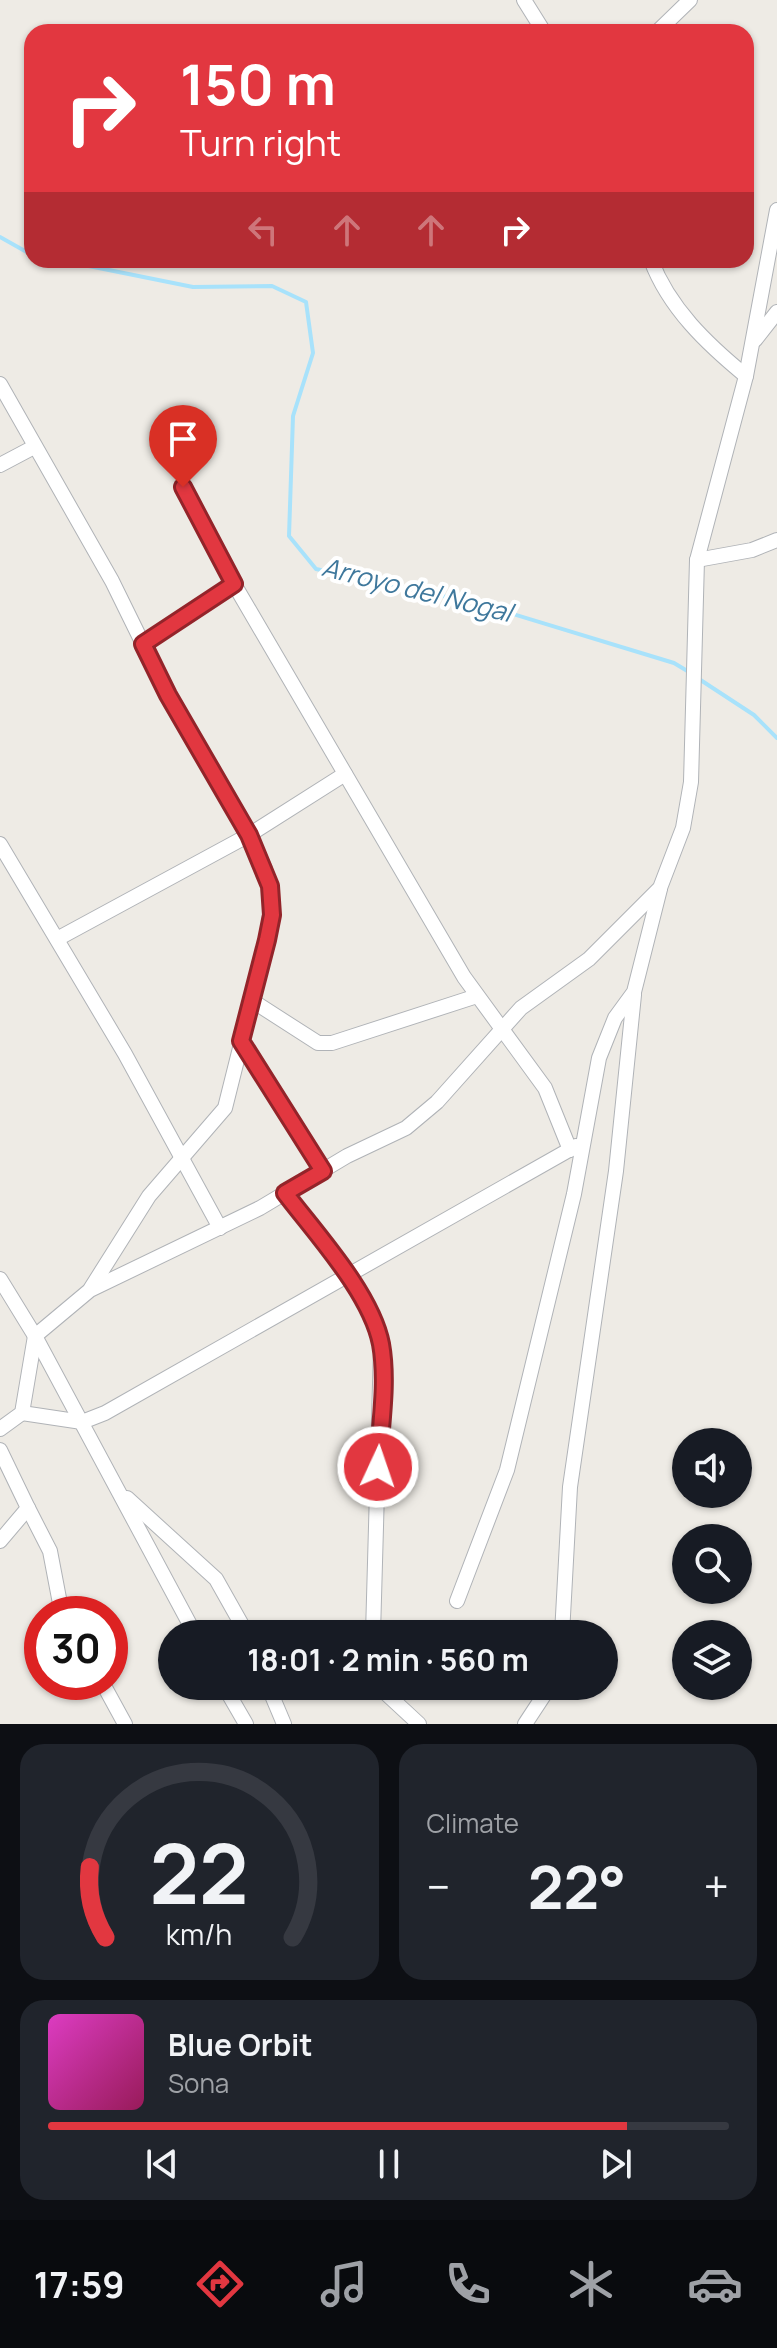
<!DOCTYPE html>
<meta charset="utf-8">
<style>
body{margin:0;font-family:Manrope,sans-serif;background:#20242c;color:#f1f3f6;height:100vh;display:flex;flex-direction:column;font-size:30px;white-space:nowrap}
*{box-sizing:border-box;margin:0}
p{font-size:26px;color:#9ea1a6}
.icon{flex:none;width:44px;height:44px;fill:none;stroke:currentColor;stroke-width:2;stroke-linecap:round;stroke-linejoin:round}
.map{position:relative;height:1724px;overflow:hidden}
.drawer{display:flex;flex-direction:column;gap:20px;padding:20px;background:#0d0f14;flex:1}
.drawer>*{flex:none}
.guide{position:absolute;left:24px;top:24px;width:730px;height:244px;border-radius:24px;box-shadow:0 2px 6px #0004;background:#e23740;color:#fff;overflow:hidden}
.fabs{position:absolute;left:672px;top:1428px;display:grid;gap:16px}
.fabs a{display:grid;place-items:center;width:80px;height:80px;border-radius:50%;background:#171b24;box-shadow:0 2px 6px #0004;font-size:40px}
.speed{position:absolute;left:24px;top:1596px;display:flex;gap:16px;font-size:40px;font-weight:700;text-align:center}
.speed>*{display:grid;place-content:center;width:104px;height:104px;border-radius:50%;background:#171b24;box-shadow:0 2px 6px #0004;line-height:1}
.speed .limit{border:12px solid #d22;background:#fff;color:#111}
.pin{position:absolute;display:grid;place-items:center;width:68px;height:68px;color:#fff;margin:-82px -34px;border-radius:50% 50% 50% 0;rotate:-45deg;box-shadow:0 0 8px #0007}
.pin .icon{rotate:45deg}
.me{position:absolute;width:88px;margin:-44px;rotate:3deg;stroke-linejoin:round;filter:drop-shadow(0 0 6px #0008)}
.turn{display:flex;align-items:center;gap:28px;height:168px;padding:0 24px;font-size:36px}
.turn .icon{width:104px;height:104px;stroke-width:2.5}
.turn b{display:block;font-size:56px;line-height:68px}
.lanes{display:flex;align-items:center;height:76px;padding:0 24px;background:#0003;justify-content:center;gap:40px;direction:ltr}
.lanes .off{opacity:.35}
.big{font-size:60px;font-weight:700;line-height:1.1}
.drawer .widget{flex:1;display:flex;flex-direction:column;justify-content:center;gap:12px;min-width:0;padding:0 28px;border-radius:24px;background:#20242c}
.drawer .dial{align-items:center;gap:0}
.dial svg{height:208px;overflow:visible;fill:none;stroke:#363941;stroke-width:7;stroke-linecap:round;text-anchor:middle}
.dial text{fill:#f1f3f6;stroke:none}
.song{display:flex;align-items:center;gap:24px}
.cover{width:96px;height:96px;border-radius:12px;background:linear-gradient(135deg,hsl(310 70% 55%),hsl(330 70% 35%))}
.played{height:8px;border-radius:4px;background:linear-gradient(90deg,#e23740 85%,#363941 85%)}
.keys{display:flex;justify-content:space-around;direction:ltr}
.heat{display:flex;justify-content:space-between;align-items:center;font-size:44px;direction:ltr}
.drawer .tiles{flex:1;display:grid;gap:20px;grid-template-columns:1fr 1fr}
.widget:last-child{grid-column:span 2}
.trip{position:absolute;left:158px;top:1620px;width:460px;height:80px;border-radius:40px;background:#171b24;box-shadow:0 2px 6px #0004;font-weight:700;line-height:80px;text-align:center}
.tab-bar{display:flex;height:128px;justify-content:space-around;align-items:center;background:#090b0e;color:#9ea1a6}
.tab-bar .icon{width:56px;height:56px}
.tab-bar .active{color:#e23740}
.tab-bar b{font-size:36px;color:#f1f3f6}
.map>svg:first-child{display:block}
</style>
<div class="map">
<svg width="777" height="1724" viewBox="0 0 777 1724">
<rect width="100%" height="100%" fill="#eeebe5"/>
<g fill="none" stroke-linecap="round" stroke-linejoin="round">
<g stroke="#a8e2fb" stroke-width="4">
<polyline points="0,237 32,255"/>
<polyline points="59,260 193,287 272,286 306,302 313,353 293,416 289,536 316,569 480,604 674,663 689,672"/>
<polyline points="699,679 754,715 777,738"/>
</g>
<g stroke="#b0b3b7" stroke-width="16">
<g id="minor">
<polyline points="524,0 544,32"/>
<polyline points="657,32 690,0"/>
<path d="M651 260C669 308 707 344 746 376"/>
<polyline points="755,340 777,312"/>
<polyline points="0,384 112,581 168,695 249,835 265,869 272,899 267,940 225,1108 149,1196 91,1288"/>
<polyline points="0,465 34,447"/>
<polyline points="183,487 234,584 464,977 545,1088 570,1150"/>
<polyline points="697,560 752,550 777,540"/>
<polyline points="143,644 234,584"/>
<polyline points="0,844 125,1054 220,1228"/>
<polyline points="57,939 249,835 345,774"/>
<polyline points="251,1000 318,1043 332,1043 477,996"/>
<polyline points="241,1041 323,1171"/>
<path d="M285 1193C320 1239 369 1290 381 1348L373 1634"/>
<polyline points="0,1279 35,1336 195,1634"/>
<polyline points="22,1413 82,1422 105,1413 576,1146"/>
<polyline points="0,1429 22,1413 35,1336 90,1290 260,1208 347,1156 406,1128 437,1102 521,1008 589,959 660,888 683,828 691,782 697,560 746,376 777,210"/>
<polyline points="0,1450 28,1508 0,1541"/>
<polyline points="127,1498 216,1579 247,1634"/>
<polyline points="28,1508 50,1551 62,1614"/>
<polyline points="457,1601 507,1470 574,1194 599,1058 615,1018 634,992 660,889"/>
<polyline points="562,1634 570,1487 616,1171 634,995"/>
<polyline points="102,1682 125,1724"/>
<polyline points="224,1686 246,1724"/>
<polyline points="268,1686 284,1724"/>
<polyline points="378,1686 419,1724"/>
<polyline points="525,1724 550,1686"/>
</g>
</g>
<use href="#minor" stroke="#fff" stroke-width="14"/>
</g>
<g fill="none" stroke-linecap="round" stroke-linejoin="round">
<g stroke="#93242a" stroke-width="20">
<path id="route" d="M183 487 234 584 143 644 168 695 249 835 270 886 272 915 267 940 241 1041 323 1171 285 1193C316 1234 371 1293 381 1344 388 1383 380 1428 378 1467"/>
</g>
<use href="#route" stroke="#e23740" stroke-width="14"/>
</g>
<g text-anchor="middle" stroke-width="8" stroke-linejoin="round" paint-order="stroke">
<g font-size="26" font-style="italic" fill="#3f789c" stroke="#fff">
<text transform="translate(417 590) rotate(14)" y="9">Arroyo del Nogal</text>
</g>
</g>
</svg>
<div class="fabs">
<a><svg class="icon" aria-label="sound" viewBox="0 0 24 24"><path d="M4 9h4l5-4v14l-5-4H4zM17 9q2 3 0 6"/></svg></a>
<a><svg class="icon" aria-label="search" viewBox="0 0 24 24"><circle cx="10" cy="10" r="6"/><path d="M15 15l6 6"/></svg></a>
<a><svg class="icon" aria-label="layers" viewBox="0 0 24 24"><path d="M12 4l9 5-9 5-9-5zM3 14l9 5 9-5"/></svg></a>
</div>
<div class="speed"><div class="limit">30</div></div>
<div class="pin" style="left:183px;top:487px;background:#d93025"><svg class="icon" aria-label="arrive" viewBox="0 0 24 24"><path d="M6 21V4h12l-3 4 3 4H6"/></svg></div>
<svg class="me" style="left:378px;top:1467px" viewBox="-20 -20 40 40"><circle r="17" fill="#e23740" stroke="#fff" stroke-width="3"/><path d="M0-11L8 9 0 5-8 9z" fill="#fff"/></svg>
<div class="trip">18:01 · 2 min · 560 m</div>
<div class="guide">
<div class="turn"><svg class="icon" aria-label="right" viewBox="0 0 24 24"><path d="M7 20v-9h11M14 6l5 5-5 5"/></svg><div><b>150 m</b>Turn right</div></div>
<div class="lanes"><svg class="icon off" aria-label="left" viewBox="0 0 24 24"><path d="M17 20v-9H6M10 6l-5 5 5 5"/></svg><svg class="icon off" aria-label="ahead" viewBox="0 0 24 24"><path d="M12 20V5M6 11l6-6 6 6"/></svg><svg class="icon off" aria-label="ahead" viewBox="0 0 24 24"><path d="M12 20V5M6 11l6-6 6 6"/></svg><svg class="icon" aria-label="right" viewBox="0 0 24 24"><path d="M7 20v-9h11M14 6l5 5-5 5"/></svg></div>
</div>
</div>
<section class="drawer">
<div class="tiles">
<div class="widget dial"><svg viewBox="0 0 100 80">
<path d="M14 69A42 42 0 1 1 86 69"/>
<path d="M14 69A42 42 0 0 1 8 42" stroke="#e23740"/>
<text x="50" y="56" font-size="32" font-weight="700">22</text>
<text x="50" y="72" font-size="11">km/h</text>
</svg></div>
<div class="widget"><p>Climate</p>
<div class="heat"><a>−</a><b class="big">22°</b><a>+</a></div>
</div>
<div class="widget">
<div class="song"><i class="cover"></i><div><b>Blue Orbit</b><p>Sona</p></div></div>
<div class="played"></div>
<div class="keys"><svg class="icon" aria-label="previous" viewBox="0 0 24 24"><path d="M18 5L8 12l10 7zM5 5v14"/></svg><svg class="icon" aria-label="pause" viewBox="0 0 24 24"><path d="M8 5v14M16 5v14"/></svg><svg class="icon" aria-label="next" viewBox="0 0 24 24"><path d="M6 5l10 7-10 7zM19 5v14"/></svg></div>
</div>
</div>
</section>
<nav class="tab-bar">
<b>17:59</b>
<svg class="icon active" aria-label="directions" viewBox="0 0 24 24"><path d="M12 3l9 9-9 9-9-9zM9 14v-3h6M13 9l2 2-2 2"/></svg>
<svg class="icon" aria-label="music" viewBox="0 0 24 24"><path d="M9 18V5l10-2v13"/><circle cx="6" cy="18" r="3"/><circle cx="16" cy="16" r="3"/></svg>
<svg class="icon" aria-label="phone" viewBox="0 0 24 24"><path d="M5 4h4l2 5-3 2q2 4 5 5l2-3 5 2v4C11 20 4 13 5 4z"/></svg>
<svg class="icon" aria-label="climate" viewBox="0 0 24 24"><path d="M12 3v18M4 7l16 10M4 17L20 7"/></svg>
<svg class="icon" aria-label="car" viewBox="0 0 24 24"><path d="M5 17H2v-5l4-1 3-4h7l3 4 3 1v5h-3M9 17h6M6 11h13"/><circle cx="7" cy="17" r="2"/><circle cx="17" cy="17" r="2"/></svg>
</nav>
